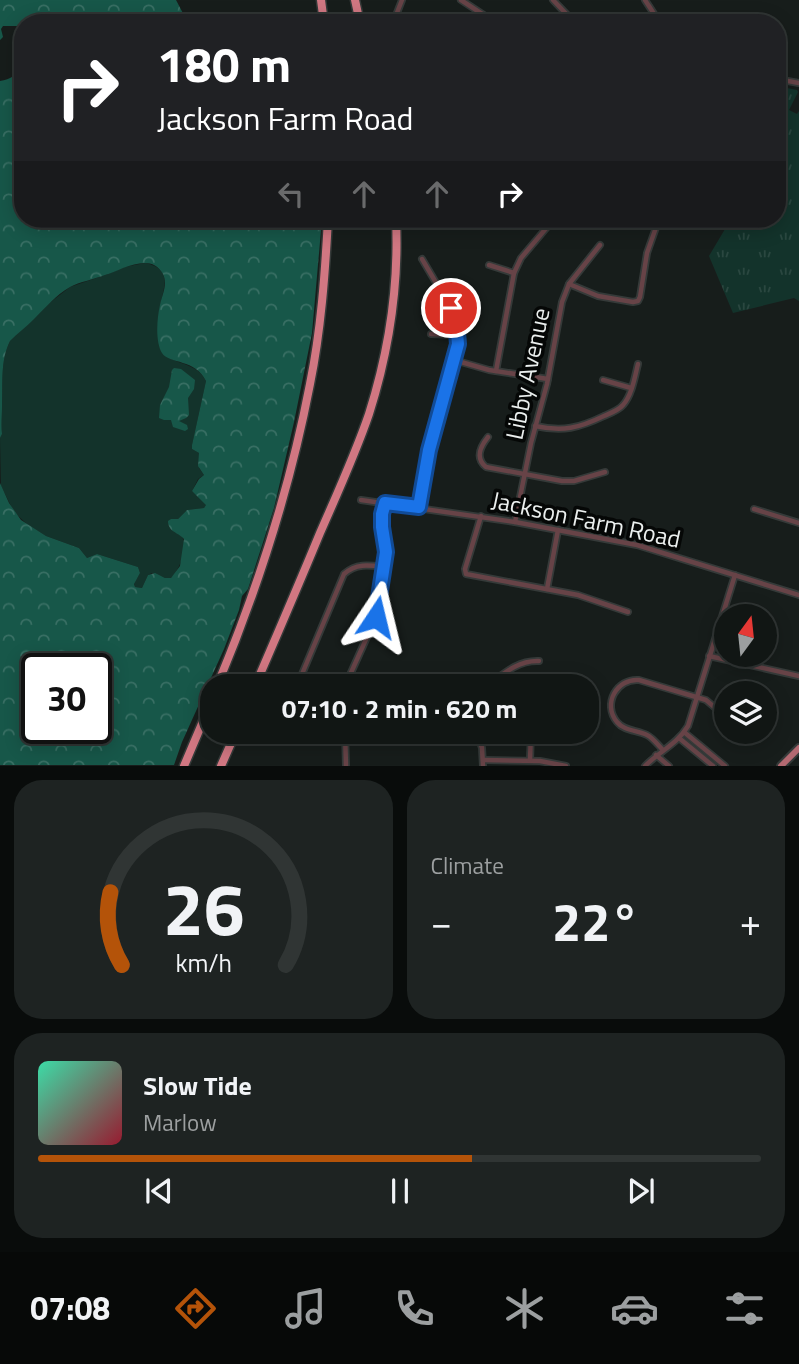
<!DOCTYPE html>
<meta charset="utf-8">
<style>
body{margin:0;font-family:"Titillium Web",sans-serif;background:#1e2322;color:#f1f3f6;height:100vh;display:flex;flex-direction:column;font-size:26px;white-space:nowrap}
*{box-sizing:border-box;margin:0}
p{font-size:23px;color:#9c9fa0}
.icon{flex:none;width:38px;height:38px;fill:none;stroke:currentColor;stroke-width:2;stroke-linecap:round;stroke-linejoin:round}
.map{position:relative;height:766px;overflow:hidden}
.drawer{display:flex;flex-direction:column;gap:14px;padding:14px;background:#090c0b;flex:1}
.drawer>*{flex:none}
.top-card{position:absolute;left:14px;top:14px;width:772px;height:214px;border-radius:28px;box-shadow:0 4px 18px #0003,0 0 0 2px #303534;background:#202124;color:#fff;overflow:hidden}
.needle{width:46px;rotate:15deg}
.fabs{position:absolute;left:714px;top:604px;display:grid;gap:14px}
.fabs a{display:grid;place-items:center;width:63px;height:63px;border-radius:50%;background:#111614;box-shadow:0 4px 18px #0003,0 0 0 2px #303534;font-size:35px}
.speed{position:absolute;left:21px;top:653px;display:flex;gap:14px;font-size:35px;font-weight:700;text-align:center}
.speed>*{display:grid;place-content:center;width:91px;height:91px;border-radius:50%;background:#111614;box-shadow:0 4px 18px #0003,0 0 0 2px #303534;line-height:1}
.speed .limit{border:4px solid #111;border-radius:10px;background:#fff;color:#111}
.pin{position:absolute;display:grid;place-items:center;width:60px;height:60px;color:#fff;margin:-30px;border:4px solid #fff;border-radius:50%;box-shadow:0 2px 7px #0007}
.me{position:absolute;width:77px;margin:-38px;rotate:10deg;stroke-linejoin:round;filter:drop-shadow(0 0 5px #0008)}
.turn{display:flex;align-items:center;gap:24px;height:147px;padding:0 28px;font-size:32px}
.turn .icon{width:91px;height:91px;stroke-width:2.5}
.turn b{display:block;font-size:49px;line-height:60px}
.lanes{display:flex;align-items:center;height:66px;padding:0 28px;background:#0003;justify-content:center;gap:35px;direction:ltr}
.lanes .off{opacity:.35}
.big{font-size:52px;font-weight:700;line-height:1.1}
.drawer .widget{flex:1;display:flex;flex-direction:column;justify-content:center;gap:10px;min-width:0;padding:0 24px;border-radius:28px;background:#1e2322}
.drawer .dial{align-items:center;gap:0}
.dial svg{height:182px;overflow:visible;fill:none;stroke:#303534;stroke-width:7;stroke-linecap:round;text-anchor:middle}
.dial text{fill:#f1f3f6;stroke:none}
.song{display:flex;align-items:center;gap:21px}
.cover{width:84px;height:84px;border-radius:10px;background:linear-gradient(135deg,hsl(160 70% 55%),hsl(350 70% 35%))}
.played{height:7px;border-radius:4px;background:linear-gradient(90deg,#b45309 60%,#303534 60%)}
.keys{display:flex;justify-content:space-around;direction:ltr}
.heat{display:flex;justify-content:space-between;align-items:center;font-size:38px;direction:ltr}
.drawer .tiles{flex:1;display:grid;gap:14px;grid-template-columns:1fr 1fr}
.widget:last-child{grid-column:span 2}
.trip{position:absolute;left:200px;top:674px;width:399px;height:70px;border-radius:28px;background:#111614;box-shadow:0 4px 18px #0003,0 0 0 2px #303534;font-weight:700;line-height:70px;text-align:center}
.dock{display:flex;height:112px;justify-content:space-around;align-items:center;background:#070908;color:#9c9fa0}
.dock .icon{width:49px;height:49px}
.dock .active{color:#b45309}
.dock b{font-size:32px;color:#f1f3f6}
.map>svg:first-child{display:block}
</style>
<div class="map">
<svg width="799" height="766" viewBox="0 0 799 766">
<defs>
<pattern id="forest-crowns" width="20" height="18" patternUnits="userSpaceOnUse" patternTransform="scale(1.75)"><rect width="20" height="18" fill="#175749"/><path d="M2 6a3 3 0 1 1 6 0M12 15a3 3 0 1 1 6 0" fill="none" stroke="#396f64"/></pattern>
<pattern id="park-tufts" width="24" height="20" patternUnits="userSpaceOnUse" patternTransform="scale(1.75)"><rect width="24" height="20" fill="#13332b"/><path d="M3 7l-1-3M5 7V3M7 7l1-3M15 17l-1-3M17 17v-4M19 17l1-3" fill="none" stroke="#2a4740"/></pattern>
</defs>
<rect width="100%" height="100%" fill="#171d1b"/>
<path fill="#13332b" d="M145 263C174 269 163 288 160 307 158 319 157 334 160 346 164 366 196 359 206 381L192 445V449L199 453V468L204 475 198 479 192 491 207 504 204 508 187 510 178 519H171L168 525C172 532 176 531 181 536 190 544 179 571 171 578H165L152 573 148 575 142 588 135 587 134 583 140 573 138 567 97 554 87 558 79 548 46 536 28 525 14 512 1 486 0 438 2 434C1 425 2 416 2 406 3 384 0 361 10 341L47 305 70 287 108 274 124 267Z"/>
<g fill="url(#forest-crowns)" fill-rule="evenodd">
<polygon points="0,0 176,0 188,23 23,23 23,26 3,26 1,29 3,37 0,40"/>
<path d="M20 47H23V196L18 197 17 202 23 205V219H51L63 223 69 219H322L312 333 294 422 274 508 248 589 242 596 239 610 224 649 182 742 174 765H0V483L9 503 21 520 46 536 79 548 87 558 97 554 138 567 140 573 134 584 135 587 142 588 148 575 155 573 165 578H171L180 566 184 539C178 532 168 532 168 521L171 519H178L187 510 204 508 206 505 192 491 199 479 204 475 198 466 199 453 192 449V445L206 381C196 359 169 364 162 353 155 341 157 318 160 305 162 295 168 285 163 274 151 251 121 270 105 275 95 279 79 282 70 287 56 295 45 308 34 319 26 327 18 333 10 341 0 361 3 384 2 406 2 416 1 425 2 434L0 438V81C23 77 18 66 20 47ZM96 668V728H37V668Z"/>
<polygon points="174,368 181,369 195,380 194,389 188,398 189,415 186,418 179,421 187,425 188,429 185,431 173,427 171,420 164,420 159,418 160,405 169,387 172,370"/>
</g>
<polygon fill="url(#park-tufts)" points="777,86 797,90 798,92 789,110 797,114 799,111 799,301 794,298 733,313 709,256 731,219 777,219"/>
<g fill="none" stroke-linecap="round" stroke-linejoin="round">
<g stroke="#353a39" stroke-width="8">
<g id="minor">
<polyline points="461,0 496,23"/>
<polyline points="553,0 575,23"/>
<polyline points="645,0 660,23"/>
<polyline points="393,23 402,0"/>
<polyline points="777,79 799,83"/>
<polyline points="444,222 454,219"/>
<polyline points="489,265 514,273"/>
<polyline points="569,284 598,296 633,302 638,301 640,297 647,253 659,219"/>
<polyline points="431,334 458,335"/>
<polyline points="454,360 489,370 548,379"/>
<polyline points="496,371 514,273 521,258 554,219"/>
<polyline points="603,380 631,388"/>
<path d="M535 426C563 432 579 428 604 416 611 413 619 410 623 405 632 395 635 376 638 364"/>
<path d="M488 437C480 447 475 458 486 467L562 481H574L605 472"/>
<polyline points="361,500 515,522 637,545 799,595"/>
<polyline points="419,507 429,450 456,353 458,335 456,321 451,308 422,259"/>
<polyline points="754,509 799,523"/>
<polyline points="481,516 465,569 466,574 578,595 628,612"/>
<polyline points="515,522 531,443 547,384 562,302 569,284 600,245"/>
<polyline points="547,589 558,530"/>
<polyline points="709,656 799,676"/>
<path d="M297 686 344 574C356 563 369 565 384 567"/>
<polyline points="345,686 376,617 386,553 383,540 382,527 382,514 385,503"/>
<path d="M487 686C503 674 518 660 539 661"/>
<polyline points="315,732 328,734 345,734"/>
<polyline points="345,732 346,766"/>
<polyline points="477,732 482,748 483,766"/>
<polyline points="684,732 725,766"/>
<polyline points="679,738 713,766"/>
<path d="M663 750C658 745 653 738 647 735 637 730 624 731 617 722 602 704 617 678 639 680L706 700 726 717"/>
<polyline points="656,755 669,766"/>
<polyline points="483,760 540,761 566,766"/>
<polyline points="530,760 531,732"/>
<path d="M645 766C659 752 678 743 688 726L735 575"/>
</g>
</g>
<g stroke="#353a39" stroke-width="10">
<polyline id="major" points="781,766 799,748"/>
</g>
<g stroke="#353a39" stroke-width="11">
<g id="highway">
<polyline points="321,0 324,23"/>
<polyline points="355,0 360,23"/>
<path d="M217 686C258 588 290 488 310 384 321 330 325 274 328 219"/>
<path d="M255 686C277 635 299 584 320 533 337 494 355 455 369 414 389 351 399 285 396 219"/>
<polyline points="184,766 212,700"/>
<polyline points="221,766 236,732"/>
</g>
</g>
<use href="#minor" stroke="#674347" stroke-width="4.5"/>
<use href="#major" stroke="#b36971" stroke-width="6"/>
<use href="#highway" stroke="#d17782" stroke-width="8"/>
</g>
<g fill="none" stroke-linecap="round" stroke-linejoin="round">
<g stroke="#114b97" stroke-width="18">
<polyline id="route" points="376,617 386,552 382,527 382,514 385,503 419,507 429,450 458,344 456,321 451,308"/>
</g>
<use href="#route" stroke="#1a73e8" stroke-width="12"/>
</g>
<g text-anchor="middle" stroke-width="7" stroke-linejoin="round" paint-order="stroke">
<g font-size="24" fill="#ebefee" stroke="#050706">
<text transform="translate(528 374) rotate(-78)" y="8">Libby Avenue</text>
<text transform="translate(586 520) rotate(12)" y="8">Jackson Farm Road</text>
</g>
</g>
</svg>
<div class="fabs">
<a><svg class="needle" viewBox="-14 -14 28 28"><path d="M0-13l5 13h-10z" fill="#e53935"/><path d="M0 13l5-13h-10z" fill="#9c9fa0"/></svg></a>
<a><svg class="icon" aria-label="layers" viewBox="0 0 24 24"><path d="M12 4l9 5-9 5-9-5zM3 14l9 5 9-5"/></svg></a>
</div>
<div class="speed"><div class="limit">30</div></div>
<div class="pin" style="left:451px;top:308px;background:#d93025"><svg class="icon" aria-label="arrive" viewBox="0 0 24 24"><path d="M6 21V4h12l-3 4 3 4H6"/></svg></div>
<svg class="me" style="left:376px;top:617px" viewBox="-20 -20 40 40"><path d="M0-17L14 15 0 8-14 15z" fill="#1a73e8" stroke="#fff" stroke-width="4"/></svg>
<div class="trip">07:10 · 2 min · 620 m</div>
<div class="top-card">
<div class="turn"><svg class="icon" aria-label="right" viewBox="0 0 24 24"><path d="M7 20v-9h11M14 6l5 5-5 5"/></svg><div><b>180 m</b>Jackson Farm Road</div></div>
<div class="lanes"><svg class="icon off" aria-label="left" viewBox="0 0 24 24"><path d="M17 20v-9H6M10 6l-5 5 5 5"/></svg><svg class="icon off" aria-label="ahead" viewBox="0 0 24 24"><path d="M12 20V5M6 11l6-6 6 6"/></svg><svg class="icon off" aria-label="ahead" viewBox="0 0 24 24"><path d="M12 20V5M6 11l6-6 6 6"/></svg><svg class="icon" aria-label="right" viewBox="0 0 24 24"><path d="M7 20v-9h11M14 6l5 5-5 5"/></svg></div>
</div>
</div>
<section class="drawer">
<div class="tiles">
<div class="widget dial"><svg viewBox="0 0 100 80">
<path d="M14 69A42 42 0 1 1 86 69"/>
<path d="M14 69A42 42 0 0 1 9 37" stroke="#b45309"/>
<text x="50" y="56" font-size="32" font-weight="700">26</text>
<text x="50" y="72" font-size="11">km/h</text>
</svg></div>
<div class="widget"><p>Climate</p>
<div class="heat"><a>−</a><b class="big">22°</b><a>+</a></div>
</div>
<div class="widget">
<div class="song"><i class="cover"></i><div><b>Slow Tide</b><p>Marlow</p></div></div>
<div class="played"></div>
<div class="keys"><svg class="icon" aria-label="previous" viewBox="0 0 24 24"><path d="M18 5L8 12l10 7zM5 5v14"/></svg><svg class="icon" aria-label="pause" viewBox="0 0 24 24"><path d="M8 5v14M16 5v14"/></svg><svg class="icon" aria-label="next" viewBox="0 0 24 24"><path d="M6 5l10 7-10 7zM19 5v14"/></svg></div>
</div>
</div>
</section>
<nav class="dock">
<b>07:08</b>
<svg class="icon active" aria-label="directions" viewBox="0 0 24 24"><path d="M12 3l9 9-9 9-9-9zM9 14v-3h6M13 9l2 2-2 2"/></svg>
<svg class="icon" aria-label="music" viewBox="0 0 24 24"><path d="M9 18V5l10-2v13"/><circle cx="6" cy="18" r="3"/><circle cx="16" cy="16" r="3"/></svg>
<svg class="icon" aria-label="phone" viewBox="0 0 24 24"><path d="M5 4h4l2 5-3 2q2 4 5 5l2-3 5 2v4C11 20 4 13 5 4z"/></svg>
<svg class="icon" aria-label="climate" viewBox="0 0 24 24"><path d="M12 3v18M4 7l16 10M4 17L20 7"/></svg>
<svg class="icon" aria-label="car" viewBox="0 0 24 24"><path d="M5 17H2v-5l4-1 3-4h7l3 4 3 1v5h-3M9 17h6M6 11h13"/><circle cx="7" cy="17" r="2"/><circle cx="17" cy="17" r="2"/></svg>
<svg class="icon" aria-label="filters" viewBox="0 0 24 24"><path d="M4 7h16M4 17h16"/><circle cx="9" cy="7" r="2"/><circle cx="15" cy="17" r="2"/></svg>
</nav>
